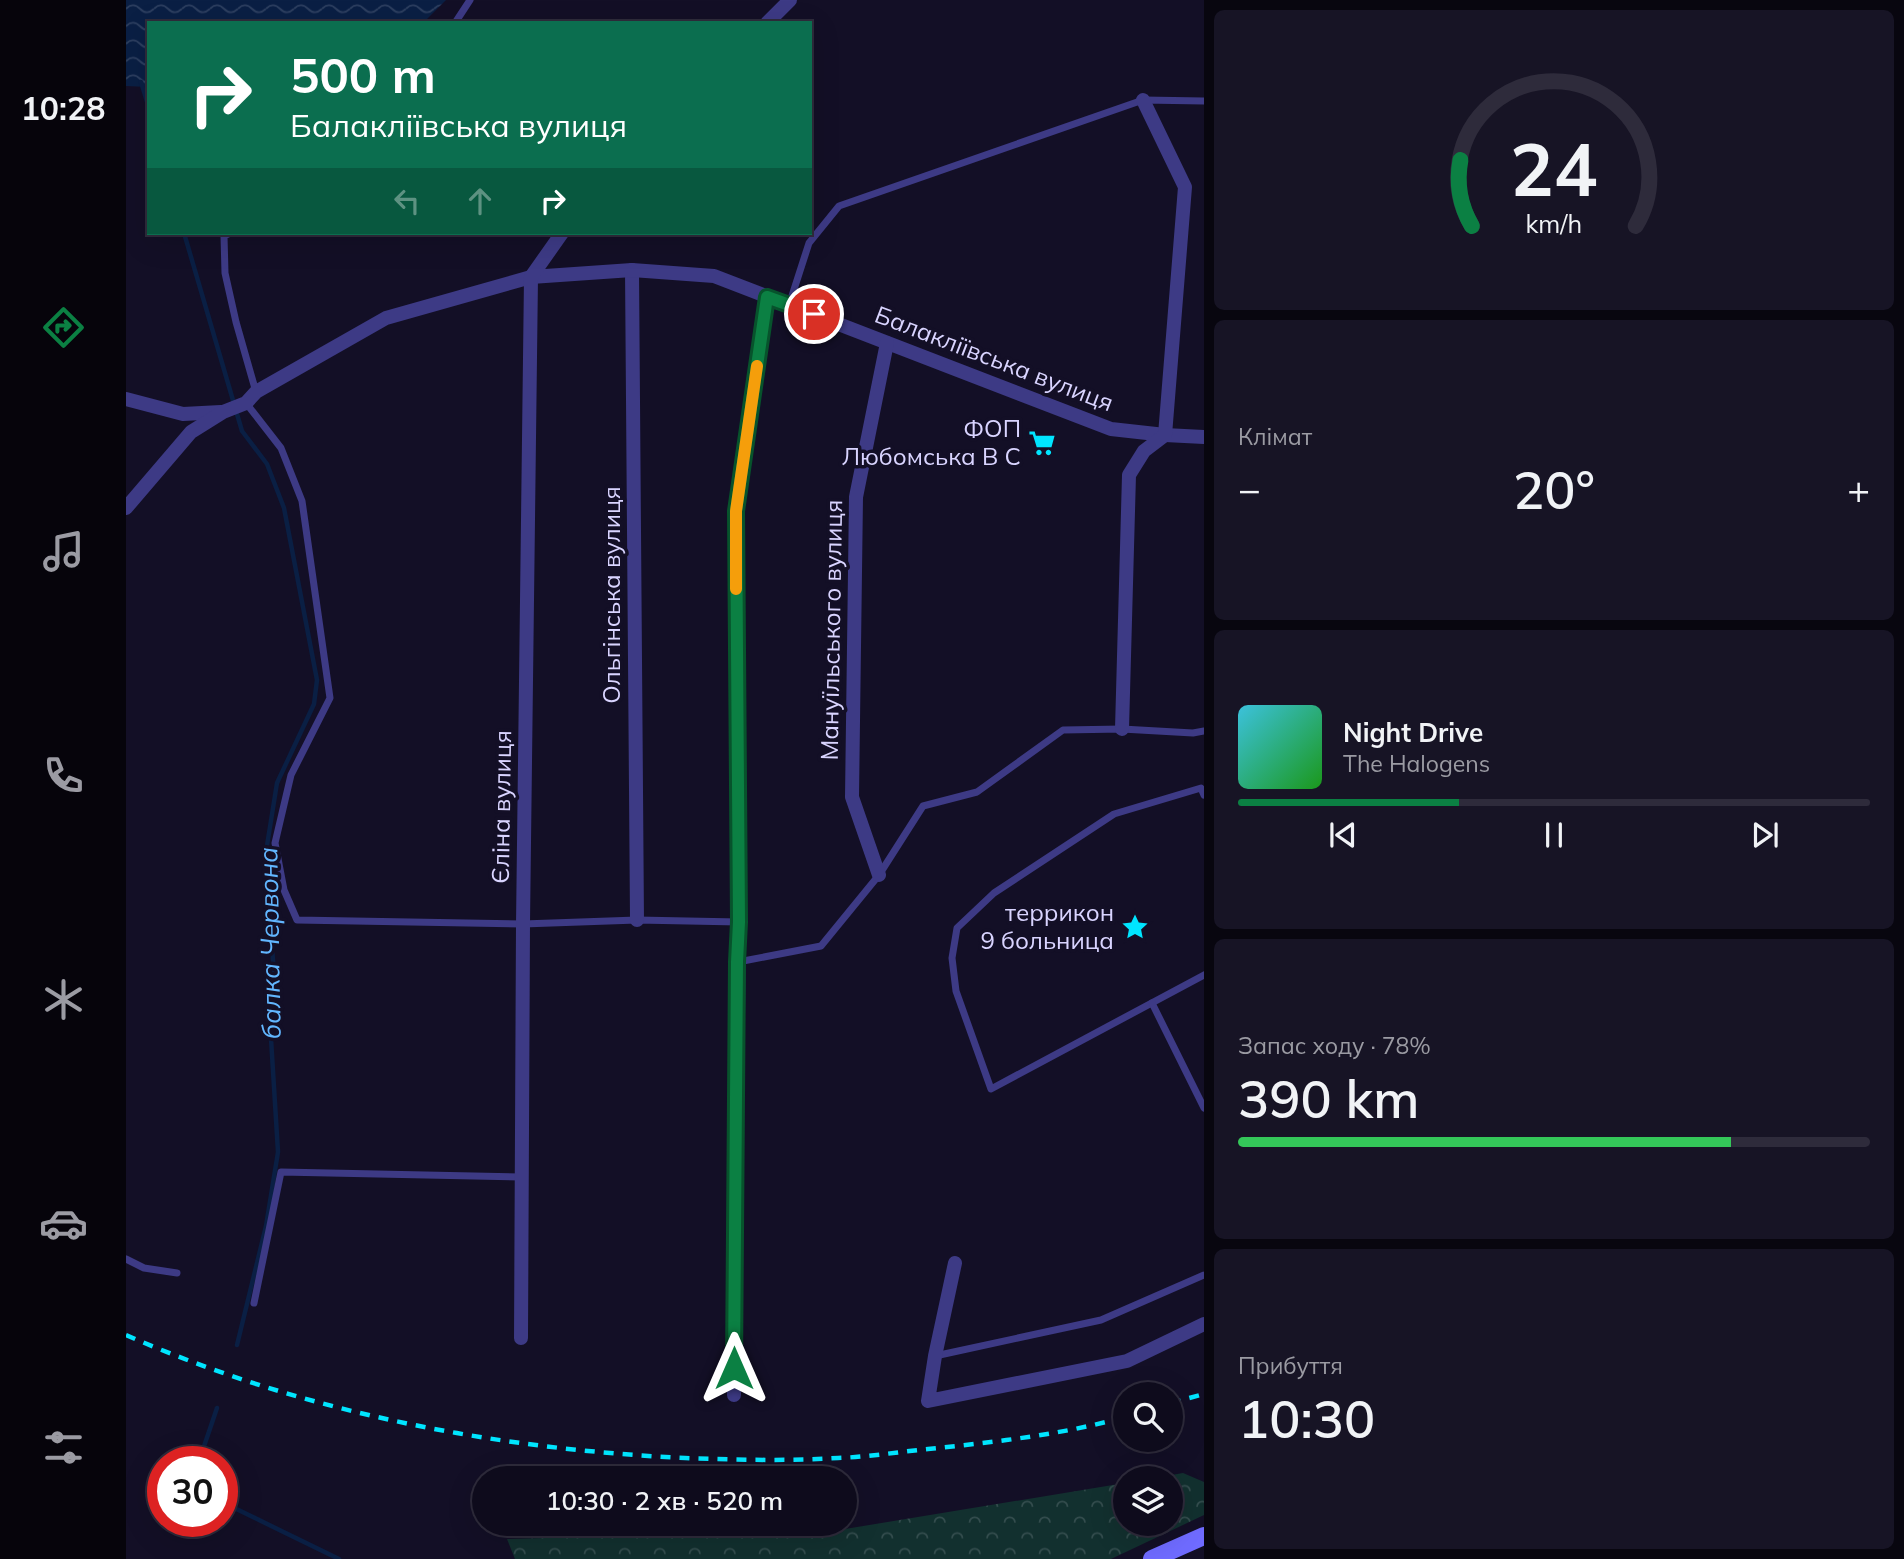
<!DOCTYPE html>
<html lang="uk">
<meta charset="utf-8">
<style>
body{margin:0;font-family:Mulish,sans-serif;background:#171425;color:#f1f3f6;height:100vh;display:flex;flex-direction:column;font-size:26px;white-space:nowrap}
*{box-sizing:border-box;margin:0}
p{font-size:23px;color:#9b9ba3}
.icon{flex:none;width:38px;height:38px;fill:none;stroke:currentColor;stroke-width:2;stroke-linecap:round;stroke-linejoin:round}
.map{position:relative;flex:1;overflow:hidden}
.details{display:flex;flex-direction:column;gap:10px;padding:10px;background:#08060f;width:700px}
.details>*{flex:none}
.banner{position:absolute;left:21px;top:21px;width:665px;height:214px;border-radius:0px;box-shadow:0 7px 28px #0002,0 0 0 2px #2e2b3b;background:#0b6e4f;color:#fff;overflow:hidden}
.tools{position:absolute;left:987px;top:1382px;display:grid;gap:14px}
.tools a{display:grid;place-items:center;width:70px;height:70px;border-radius:50%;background:#0e0b1c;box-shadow:0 7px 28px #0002,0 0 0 2px #2e2b3b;font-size:35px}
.speed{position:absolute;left:21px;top:1446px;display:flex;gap:14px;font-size:35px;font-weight:700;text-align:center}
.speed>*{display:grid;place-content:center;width:91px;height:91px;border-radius:50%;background:#0e0b1c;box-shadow:0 7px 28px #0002,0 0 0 2px #2e2b3b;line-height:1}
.speed .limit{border:10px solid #d22;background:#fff;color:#111}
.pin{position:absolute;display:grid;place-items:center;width:60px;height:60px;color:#fff;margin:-30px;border:4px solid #fff;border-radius:50%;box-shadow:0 2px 7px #0007}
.me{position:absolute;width:77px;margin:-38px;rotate:0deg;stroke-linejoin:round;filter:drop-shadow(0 0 5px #0008)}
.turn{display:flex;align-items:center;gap:24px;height:147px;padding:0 28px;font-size:32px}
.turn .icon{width:91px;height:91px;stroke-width:2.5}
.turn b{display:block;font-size:49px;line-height:60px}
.lanes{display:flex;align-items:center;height:66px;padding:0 28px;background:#0003;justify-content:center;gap:35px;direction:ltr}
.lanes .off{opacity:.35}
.big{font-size:52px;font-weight:600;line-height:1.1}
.details .card{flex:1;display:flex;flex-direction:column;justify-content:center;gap:10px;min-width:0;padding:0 24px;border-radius:10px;background:#171425}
.details .dial{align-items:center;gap:0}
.dial svg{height:182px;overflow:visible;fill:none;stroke:#2e2b3b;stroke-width:7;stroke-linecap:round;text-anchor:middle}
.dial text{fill:#f1f3f6;stroke:none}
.song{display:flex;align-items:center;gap:21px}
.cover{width:84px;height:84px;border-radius:10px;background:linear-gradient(135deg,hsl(190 70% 55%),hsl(120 70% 35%))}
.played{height:7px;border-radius:4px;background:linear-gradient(90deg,#0b8043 35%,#2e2b3b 35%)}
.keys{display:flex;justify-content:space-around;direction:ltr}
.heat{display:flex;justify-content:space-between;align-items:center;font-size:38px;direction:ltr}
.charge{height:10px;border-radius:5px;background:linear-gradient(90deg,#34c759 78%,#2e2b3b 0)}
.trip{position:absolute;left:346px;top:1466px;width:385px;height:70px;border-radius:35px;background:#0e0b1c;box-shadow:0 7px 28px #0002,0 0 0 2px #2e2b3b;font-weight:600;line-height:70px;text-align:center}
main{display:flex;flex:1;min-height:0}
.menu{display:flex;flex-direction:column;width:126px;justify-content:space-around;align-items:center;background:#06040b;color:#9b9ba3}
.menu .icon{width:49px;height:49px}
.menu .on{color:#0b8043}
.menu b{font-size:32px;color:#f1f3f6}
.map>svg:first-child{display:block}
</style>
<main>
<nav class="menu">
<b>10:28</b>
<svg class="icon on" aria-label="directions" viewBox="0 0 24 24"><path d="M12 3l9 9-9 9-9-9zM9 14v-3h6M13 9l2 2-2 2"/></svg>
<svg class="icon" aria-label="music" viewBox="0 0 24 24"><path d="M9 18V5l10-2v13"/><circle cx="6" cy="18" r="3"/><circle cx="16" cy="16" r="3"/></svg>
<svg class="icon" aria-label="phone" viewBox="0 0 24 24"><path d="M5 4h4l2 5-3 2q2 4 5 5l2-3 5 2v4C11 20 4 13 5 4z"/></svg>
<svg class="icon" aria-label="climate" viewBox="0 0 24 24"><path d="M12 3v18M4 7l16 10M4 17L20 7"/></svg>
<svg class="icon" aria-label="car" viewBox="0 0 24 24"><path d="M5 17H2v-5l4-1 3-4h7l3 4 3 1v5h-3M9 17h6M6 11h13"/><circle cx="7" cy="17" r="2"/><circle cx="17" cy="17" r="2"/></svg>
<svg class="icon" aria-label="filters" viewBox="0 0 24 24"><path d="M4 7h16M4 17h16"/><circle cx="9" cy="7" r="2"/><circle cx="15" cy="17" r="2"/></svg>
</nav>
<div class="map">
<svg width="1078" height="1559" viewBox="0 0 1078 1559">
<defs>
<pattern id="forest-crowns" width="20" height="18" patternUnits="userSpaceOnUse" patternTransform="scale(1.75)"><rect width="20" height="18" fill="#12302f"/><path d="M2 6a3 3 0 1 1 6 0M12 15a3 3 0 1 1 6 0" fill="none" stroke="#344d4e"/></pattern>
<pattern id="water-waves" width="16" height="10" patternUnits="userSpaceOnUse" patternTransform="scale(1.75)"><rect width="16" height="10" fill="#0a1f44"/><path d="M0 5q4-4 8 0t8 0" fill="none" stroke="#2d3f60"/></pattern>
</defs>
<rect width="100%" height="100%" fill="#130f26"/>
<polygon fill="url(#forest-crowns)" points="1057,1473 1078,1482 1078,1515 985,1559 389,1559 381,1539 713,1530 999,1483 999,1524 1045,1524 1045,1479 1023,1479"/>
<polygon fill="url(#water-waves)" points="0,0 320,0 297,23 23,23 23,87 0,86"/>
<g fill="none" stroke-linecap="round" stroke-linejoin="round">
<g stroke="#0a1f44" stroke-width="4.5">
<polyline points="15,82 23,108"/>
<polyline points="58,233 116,431 141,464 158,508 191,680 188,704 151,783 139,858 148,973 143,1006 152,1152 140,1226 111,1345"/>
<polyline points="73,1461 91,1408"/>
<polyline points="96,1502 213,1559"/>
</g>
<g stroke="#3d3a85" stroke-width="7">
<polyline points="329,23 344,0"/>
<polyline points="104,233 98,236 99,273 110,322 130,392"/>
<polyline points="663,305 683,243 713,206 1017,100 1078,101"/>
<polyline points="120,403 155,448 176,501 204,698 165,775 149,843 158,890 171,920 397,924 511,920 613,922"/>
<polyline points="1078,795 1075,788 988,814 868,893 831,928 826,958 830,991 865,1089 1078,975"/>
<polyline points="612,962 695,946 753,875 797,806 851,792 937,730 996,729 1067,733 1078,731"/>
<polyline points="1026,1003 1078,1108"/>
<polyline points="0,1259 18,1268 51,1273"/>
<polyline points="128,1303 155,1172 395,1177"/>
<polyline points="809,1356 975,1320 1078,1275"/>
</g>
<g stroke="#3d3a85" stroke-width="14">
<polyline points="641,23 664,0"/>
<polyline points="506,270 511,920"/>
<polyline points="0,399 57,414 95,412"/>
<polyline points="0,508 65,432 97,412 120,403 130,392 260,318 405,277 506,270 588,276 985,429 1039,435 1078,437"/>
<polyline points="996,729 1003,475 1018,451 1039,435 1059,187 1017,100"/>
<polyline points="753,875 726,797 730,497 761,343"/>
<polyline points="829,1263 809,1356 802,1401 1001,1361 1078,1324"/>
<polyline points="395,1338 397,924 405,277 436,233"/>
<polyline points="608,1395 613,922 610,511 641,297"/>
</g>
<polyline stroke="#6f6bff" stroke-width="18" points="1026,1559 1078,1536"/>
<g stroke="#00e5ff" stroke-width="4.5" stroke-dasharray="10 9" stroke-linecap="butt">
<path d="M0 1335C176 1412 368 1449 559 1458 610 1460 661 1461 712 1458 742 1457 772 1452 802 1449 868 1442 935 1435 999 1417"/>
<polyline points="1045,1403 1078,1394"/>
</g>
</g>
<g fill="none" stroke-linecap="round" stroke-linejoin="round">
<g stroke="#07532c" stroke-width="18">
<polyline id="route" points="608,1368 611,962 613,922 610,511 641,297 688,314"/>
</g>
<use href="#route" stroke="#0b8043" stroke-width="12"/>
<polyline stroke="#f59e0b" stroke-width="12" points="610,589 610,511 631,366"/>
</g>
<defs>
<g id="supermarket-bare" transform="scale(2.1)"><path d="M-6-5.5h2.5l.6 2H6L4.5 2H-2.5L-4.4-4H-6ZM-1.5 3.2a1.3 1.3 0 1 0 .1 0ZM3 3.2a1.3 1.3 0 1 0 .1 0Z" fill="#00e5ff" stroke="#130f26" stroke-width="2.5" paint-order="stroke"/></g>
<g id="sight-bare" transform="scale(2.1)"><path d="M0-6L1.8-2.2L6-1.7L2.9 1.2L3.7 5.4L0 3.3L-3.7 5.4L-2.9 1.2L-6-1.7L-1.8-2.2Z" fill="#00e5ff" stroke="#130f26" stroke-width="2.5" paint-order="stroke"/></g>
</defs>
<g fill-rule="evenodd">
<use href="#supermarket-bare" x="916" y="443"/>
<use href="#sight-bare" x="1009" y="927"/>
</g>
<g text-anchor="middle" stroke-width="7" stroke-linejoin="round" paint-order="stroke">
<g font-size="24" fill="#d9d4ff" stroke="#130f26">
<text transform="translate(868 359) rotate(21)" y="8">Балакліївська вулиця</text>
<text transform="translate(486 595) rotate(-90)" y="8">Ольгінська вулиця</text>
<text transform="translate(706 630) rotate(-89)" y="8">Мануїльського вулиця</text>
<text transform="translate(376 807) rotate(-89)" y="8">Єліна вулиця</text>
</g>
<g font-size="24" fill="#d9d4ff" stroke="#130f26" text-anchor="end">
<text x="895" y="437">ФОП<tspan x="895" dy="28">Любомська В С</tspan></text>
<text x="988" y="921">террикон<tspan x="988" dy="28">9 больница</tspan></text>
</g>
<g font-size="26" font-style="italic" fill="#62b6ff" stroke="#130f26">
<text transform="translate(144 943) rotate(-91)" y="9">балка Червона</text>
</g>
</g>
</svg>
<div class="tools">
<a><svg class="icon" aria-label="search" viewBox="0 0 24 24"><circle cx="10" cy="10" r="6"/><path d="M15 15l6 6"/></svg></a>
<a><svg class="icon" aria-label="layers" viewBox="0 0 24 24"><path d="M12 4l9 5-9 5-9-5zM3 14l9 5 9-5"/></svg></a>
</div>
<div class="speed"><div class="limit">30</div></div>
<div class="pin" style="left:688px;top:314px;background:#d93025"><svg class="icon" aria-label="arrive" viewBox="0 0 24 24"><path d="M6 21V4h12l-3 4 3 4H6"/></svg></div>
<svg class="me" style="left:608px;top:1368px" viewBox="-20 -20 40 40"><path d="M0-17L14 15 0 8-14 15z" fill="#0b8043" stroke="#fff" stroke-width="4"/></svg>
<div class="trip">10:30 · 2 хв · 520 m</div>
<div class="banner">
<div class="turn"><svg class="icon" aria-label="right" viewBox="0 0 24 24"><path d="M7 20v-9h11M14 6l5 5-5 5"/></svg><div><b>500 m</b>Балакліївська вулиця</div></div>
<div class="lanes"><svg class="icon off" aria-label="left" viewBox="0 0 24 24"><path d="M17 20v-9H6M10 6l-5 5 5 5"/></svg><svg class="icon off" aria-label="ahead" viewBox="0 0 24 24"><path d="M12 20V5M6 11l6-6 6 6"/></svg><svg class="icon" aria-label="right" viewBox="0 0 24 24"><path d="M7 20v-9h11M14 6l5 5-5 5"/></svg></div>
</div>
</div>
<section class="details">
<div class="card dial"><svg viewBox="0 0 100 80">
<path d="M14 69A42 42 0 1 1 86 69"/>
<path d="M14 69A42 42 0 0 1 9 40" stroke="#0b8043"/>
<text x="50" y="56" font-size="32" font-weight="700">24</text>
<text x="50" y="72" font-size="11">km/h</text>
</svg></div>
<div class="card"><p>Клімат</p>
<div class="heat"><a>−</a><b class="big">20°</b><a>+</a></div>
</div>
<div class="card">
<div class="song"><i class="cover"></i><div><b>Night Drive</b><p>The Halogens</p></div></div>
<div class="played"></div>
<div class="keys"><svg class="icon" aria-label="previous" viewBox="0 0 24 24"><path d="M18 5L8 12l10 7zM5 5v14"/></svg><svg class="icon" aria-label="pause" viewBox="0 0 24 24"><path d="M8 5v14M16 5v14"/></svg><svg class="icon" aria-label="next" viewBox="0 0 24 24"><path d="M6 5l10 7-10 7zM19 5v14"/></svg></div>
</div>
<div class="card"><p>Запас ходу · 78%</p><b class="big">390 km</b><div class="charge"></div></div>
<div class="card"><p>Прибуття</p><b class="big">10:30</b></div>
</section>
</main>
